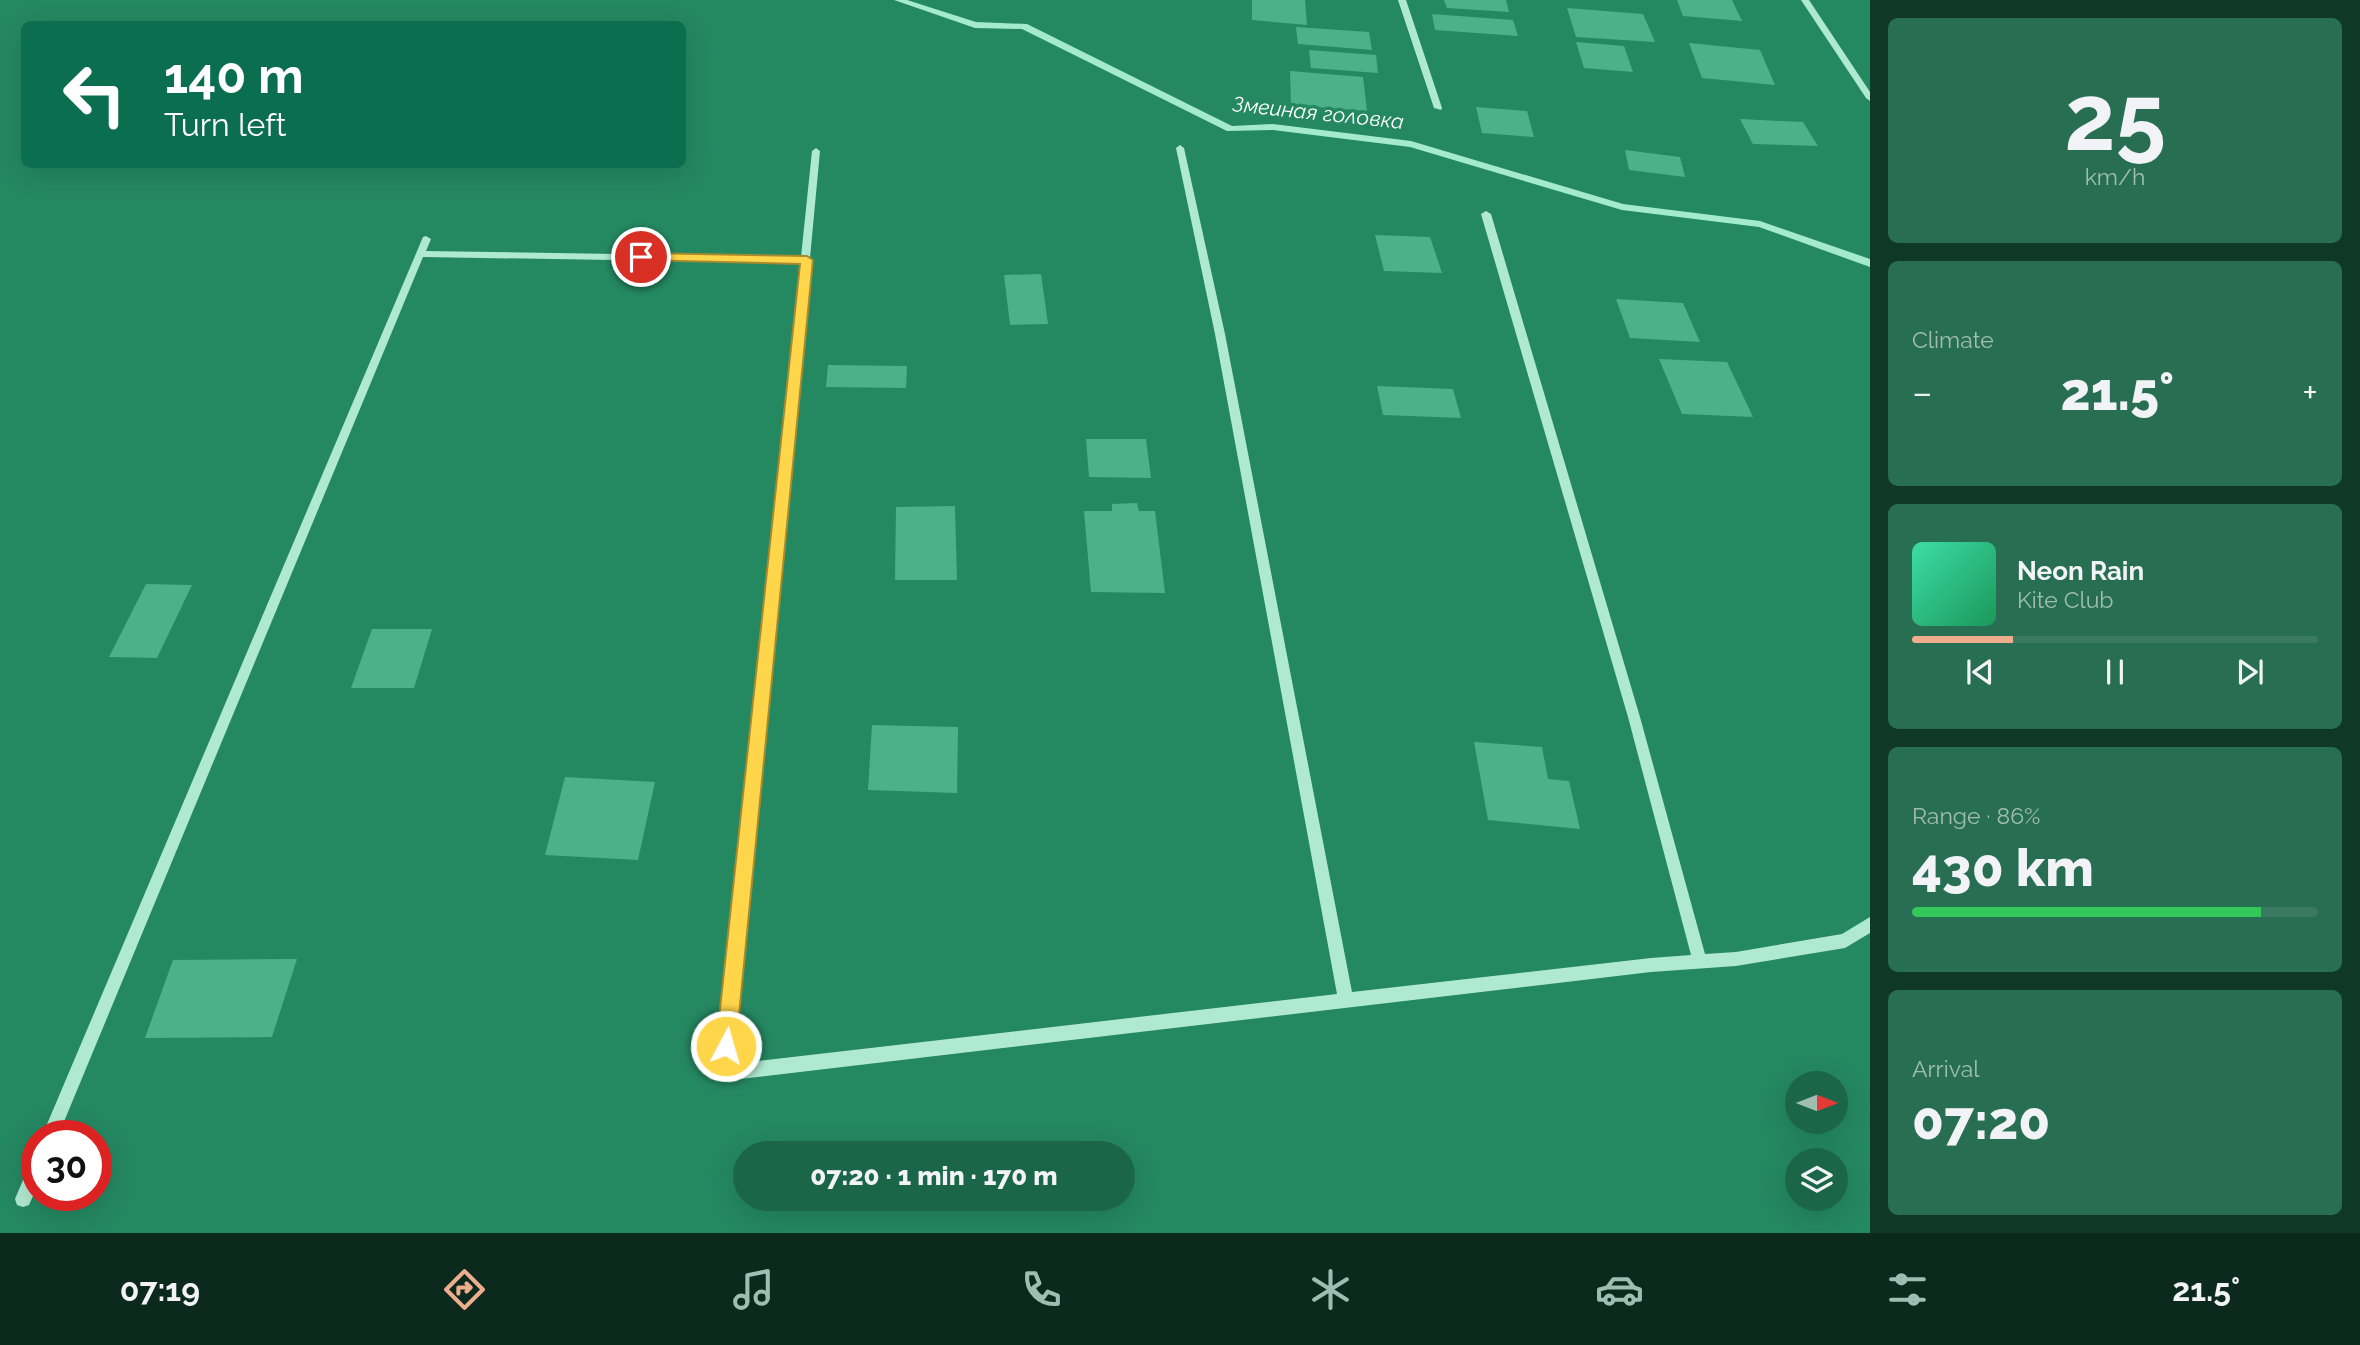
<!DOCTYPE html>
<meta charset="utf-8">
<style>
body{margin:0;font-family:Raleway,sans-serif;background:#286e53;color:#f1f3f6;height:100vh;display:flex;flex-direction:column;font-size:26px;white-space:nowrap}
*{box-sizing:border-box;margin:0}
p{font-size:23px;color:#a0bdb4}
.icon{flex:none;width:38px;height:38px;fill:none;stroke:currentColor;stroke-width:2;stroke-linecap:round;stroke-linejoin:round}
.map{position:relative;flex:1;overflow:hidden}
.panel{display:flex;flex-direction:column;gap:18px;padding:18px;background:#0f3828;width:490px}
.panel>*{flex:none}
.banner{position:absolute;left:21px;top:21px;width:665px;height:147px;border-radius:10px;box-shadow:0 7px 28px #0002;background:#0b6e4f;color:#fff;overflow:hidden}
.needle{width:46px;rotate:90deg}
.controls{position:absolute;left:1785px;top:1071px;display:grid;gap:14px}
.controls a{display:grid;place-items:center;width:63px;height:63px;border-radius:50%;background:#1b6649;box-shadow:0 7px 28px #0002;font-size:35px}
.speed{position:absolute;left:21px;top:1120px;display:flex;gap:14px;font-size:35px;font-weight:700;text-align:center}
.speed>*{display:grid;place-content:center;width:91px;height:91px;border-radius:50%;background:#1b6649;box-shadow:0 7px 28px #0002;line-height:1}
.speed .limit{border:10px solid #d22;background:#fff;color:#111}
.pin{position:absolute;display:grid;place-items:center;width:60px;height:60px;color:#fff;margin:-30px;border:4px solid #fff;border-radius:50%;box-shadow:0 2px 7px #0007}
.me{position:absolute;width:77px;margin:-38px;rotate:6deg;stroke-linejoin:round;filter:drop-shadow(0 0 5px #0008)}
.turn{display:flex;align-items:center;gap:24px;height:147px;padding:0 28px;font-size:32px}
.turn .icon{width:91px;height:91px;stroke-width:2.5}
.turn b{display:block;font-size:49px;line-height:60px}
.big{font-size:52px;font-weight:800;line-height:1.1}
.panel .widget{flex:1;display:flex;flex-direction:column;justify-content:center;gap:10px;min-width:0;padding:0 24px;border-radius:10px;background:#286e53}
.panel .dial{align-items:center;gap:0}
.dial b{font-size:91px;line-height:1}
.song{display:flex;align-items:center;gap:21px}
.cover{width:84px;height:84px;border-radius:10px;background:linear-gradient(135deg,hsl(160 70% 55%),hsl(150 70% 35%))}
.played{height:7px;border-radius:4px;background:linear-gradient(90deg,#eead8d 25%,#397a61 25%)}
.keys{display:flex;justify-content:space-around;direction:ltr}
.heat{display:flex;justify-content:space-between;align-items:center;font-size:38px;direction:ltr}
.charge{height:10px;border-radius:5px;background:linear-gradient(90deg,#34c759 86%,#397a61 0)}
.trip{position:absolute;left:733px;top:1141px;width:402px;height:70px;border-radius:35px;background:#1b6649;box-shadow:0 7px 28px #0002;font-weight:800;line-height:70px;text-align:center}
.tabs{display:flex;height:112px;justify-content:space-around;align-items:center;background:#0b291d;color:#a0bdb4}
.tabs .icon{width:49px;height:49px}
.tabs .active{color:#eead8d}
.tabs b{font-size:32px;color:#f1f3f6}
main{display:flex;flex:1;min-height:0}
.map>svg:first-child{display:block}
</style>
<main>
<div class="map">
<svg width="1870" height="1233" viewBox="0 0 1870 1233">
<rect width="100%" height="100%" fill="#248861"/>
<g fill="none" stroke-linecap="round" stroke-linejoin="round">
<polygon fill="#a4eacd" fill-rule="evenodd" points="894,0 907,0 976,22 1027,24 1232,126 1273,124 1411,141 1623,204 1760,221 1870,259 1870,267 1759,227 1622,210 1410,147 1273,130 1227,131 1022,29 975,28"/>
</g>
<g fill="#4cb088">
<polygon points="1252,0 1305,0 1307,25 1252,20"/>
<polygon points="1444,0 1506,0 1509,12 1447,8"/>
<polygon points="1677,0 1732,0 1742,21 1683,16"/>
<polygon points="1567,8 1643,14 1655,42 1576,37"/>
<polygon points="1432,14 1513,20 1518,36 1435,30"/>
<polygon points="1296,27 1369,32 1372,50 1298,44"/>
<polygon points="1576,42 1624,46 1633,72 1584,68"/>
<polygon points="1689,43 1760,50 1775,85 1702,78"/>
<polygon points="1309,50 1376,55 1378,73 1311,68"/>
<polygon points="1290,71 1363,77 1367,111 1291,105"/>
<polygon points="1476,107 1527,111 1534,137 1482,133"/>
<polygon points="1740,119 1803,122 1818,146 1753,144"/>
<polygon points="1625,150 1680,157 1685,177 1629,170"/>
<polygon points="1375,235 1430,237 1442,273 1384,271"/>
<polygon points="1041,274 1048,324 1010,325 1004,275"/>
<polygon points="1616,299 1683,303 1700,342 1630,338"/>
<polygon points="1659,359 1727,362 1753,417 1682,414"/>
<polygon points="828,365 907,366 906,388 826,387"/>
<polygon points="1377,386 1453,389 1461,418 1383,415"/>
<polygon points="1086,439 1146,439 1151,478 1089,477"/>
<polygon points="1137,503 1139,511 1155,511 1165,593 1091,592 1084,511 1112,511 1112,504"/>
<polygon points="955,506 957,580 895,580 896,507"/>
<polygon points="146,584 192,585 157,658 109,657"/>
<polygon points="372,629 432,629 414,688 351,688"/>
<polygon points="872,725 958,727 957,793 868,790"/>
<polygon points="1474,742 1542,747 1548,779 1569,781 1580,829 1488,820"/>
<polygon points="565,777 655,782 638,860 545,855"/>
<polygon points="297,959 272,1037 145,1038 173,960"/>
</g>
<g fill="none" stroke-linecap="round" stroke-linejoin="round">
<g fill="#b0e9d2" fill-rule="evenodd">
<polygon points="1398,0 1406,0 1442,108 1441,110 1434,108"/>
<polygon points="1801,0 1809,0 1870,92 1870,101 1866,98"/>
<polygon points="1180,145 1184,148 1225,334 1352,992 1651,958 1691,955 1628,717 1481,214 1486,211 1491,214 1640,717 1705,954 1736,952 1842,934 1870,917 1870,933 1845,948 1736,966 1651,972 723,1081 717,1079 715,1073 800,263 423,257 58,1136 42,1136 423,237 426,236 431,239 426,251 801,257 812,151 816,148 820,151 810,258 812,260 810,262 732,1064 1337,994 1215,334 1176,148"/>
<polygon points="37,1159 37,1187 29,1205 23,1207 17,1205 15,1199 31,1161"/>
</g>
</g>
<polygon fill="#ffd54a" stroke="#a68a30" stroke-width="2" points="641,253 807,256 813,260 736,1046 733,1053 726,1056 719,1053 716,1046 800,264 636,260 635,257"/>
<g text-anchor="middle" stroke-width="7" stroke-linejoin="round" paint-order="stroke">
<g font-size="21" font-style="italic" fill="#fff" stroke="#248861">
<text transform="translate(1318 113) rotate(6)" y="7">Змеиная головка</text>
</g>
</g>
</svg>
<div class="controls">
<a><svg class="needle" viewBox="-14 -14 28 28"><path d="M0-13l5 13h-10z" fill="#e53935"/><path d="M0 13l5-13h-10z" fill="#a0bdb4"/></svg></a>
<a><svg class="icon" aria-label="layers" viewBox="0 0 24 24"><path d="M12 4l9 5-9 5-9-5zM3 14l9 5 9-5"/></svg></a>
</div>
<div class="speed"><div class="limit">30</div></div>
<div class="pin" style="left:641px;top:257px;background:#d93025"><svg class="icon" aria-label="arrive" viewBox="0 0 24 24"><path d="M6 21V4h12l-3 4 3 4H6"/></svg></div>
<svg class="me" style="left:726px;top:1046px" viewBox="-20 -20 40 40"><circle r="17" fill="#ffd54a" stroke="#fff" stroke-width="3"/><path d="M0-11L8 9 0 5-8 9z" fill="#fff"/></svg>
<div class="trip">07:20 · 1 min · 170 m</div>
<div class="banner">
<div class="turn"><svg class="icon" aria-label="left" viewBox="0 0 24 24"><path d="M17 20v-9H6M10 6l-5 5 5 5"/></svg><div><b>140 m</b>Turn left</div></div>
</div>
</div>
<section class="panel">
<div class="widget dial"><b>25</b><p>km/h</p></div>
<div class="widget"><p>Climate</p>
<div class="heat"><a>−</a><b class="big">21.5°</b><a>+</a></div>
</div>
<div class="widget">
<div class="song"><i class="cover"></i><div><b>Neon Rain</b><p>Kite Club</p></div></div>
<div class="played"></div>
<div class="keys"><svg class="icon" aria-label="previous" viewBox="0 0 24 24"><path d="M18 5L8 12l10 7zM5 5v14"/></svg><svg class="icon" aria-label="pause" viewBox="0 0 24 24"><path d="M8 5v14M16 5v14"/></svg><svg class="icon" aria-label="next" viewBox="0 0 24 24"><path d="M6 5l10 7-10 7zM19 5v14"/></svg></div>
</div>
<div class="widget"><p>Range · 86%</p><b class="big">430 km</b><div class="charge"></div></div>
<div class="widget"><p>Arrival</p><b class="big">07:20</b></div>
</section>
</main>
<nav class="tabs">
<b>07:19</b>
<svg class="icon active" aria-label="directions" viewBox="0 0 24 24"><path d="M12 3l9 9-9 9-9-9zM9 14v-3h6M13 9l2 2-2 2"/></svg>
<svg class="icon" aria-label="music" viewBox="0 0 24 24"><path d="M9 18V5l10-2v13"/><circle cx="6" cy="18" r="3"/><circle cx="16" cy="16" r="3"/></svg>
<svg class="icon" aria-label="phone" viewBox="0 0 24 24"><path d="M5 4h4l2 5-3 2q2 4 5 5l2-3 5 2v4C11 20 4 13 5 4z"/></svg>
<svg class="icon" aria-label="climate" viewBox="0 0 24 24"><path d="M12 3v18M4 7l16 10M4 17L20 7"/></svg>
<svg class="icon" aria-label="car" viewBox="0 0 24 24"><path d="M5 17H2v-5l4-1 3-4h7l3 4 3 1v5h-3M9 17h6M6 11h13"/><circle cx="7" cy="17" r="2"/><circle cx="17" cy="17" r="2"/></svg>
<svg class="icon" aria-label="filters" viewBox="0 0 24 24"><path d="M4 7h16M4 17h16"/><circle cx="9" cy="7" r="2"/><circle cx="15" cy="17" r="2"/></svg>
<b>21.5°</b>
</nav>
